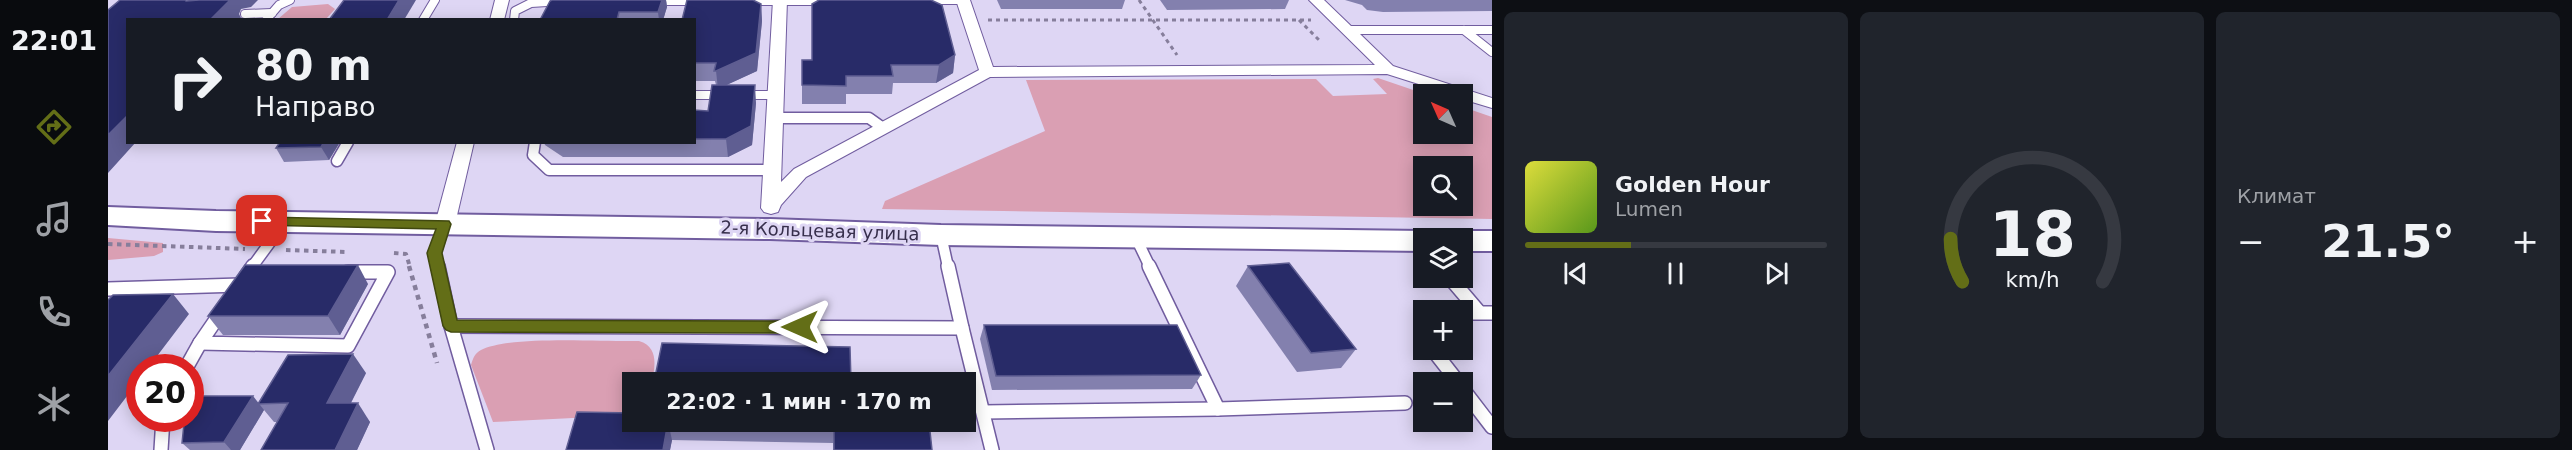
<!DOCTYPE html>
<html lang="ru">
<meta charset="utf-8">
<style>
body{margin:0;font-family:"DejaVu Sans",sans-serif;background:#20242c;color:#f1f3f6;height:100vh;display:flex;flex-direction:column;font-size:22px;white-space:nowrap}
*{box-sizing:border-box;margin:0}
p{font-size:20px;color:#9ea1a6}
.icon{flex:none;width:33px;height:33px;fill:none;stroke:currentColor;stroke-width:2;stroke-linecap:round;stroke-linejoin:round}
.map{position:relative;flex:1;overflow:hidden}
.sheet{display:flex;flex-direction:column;gap:12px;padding:12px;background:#0d0f14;width:1080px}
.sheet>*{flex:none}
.top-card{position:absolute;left:18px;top:18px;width:570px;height:126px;border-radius:0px;box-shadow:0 3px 15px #0003;background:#171b24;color:#f1f3f6;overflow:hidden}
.needle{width:39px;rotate:315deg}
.fabs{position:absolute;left:1305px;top:84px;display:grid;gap:12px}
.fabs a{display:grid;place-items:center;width:60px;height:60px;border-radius:0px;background:#171b24;box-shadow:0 3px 15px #0003;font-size:30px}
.speed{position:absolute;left:18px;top:354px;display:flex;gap:12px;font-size:30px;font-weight:700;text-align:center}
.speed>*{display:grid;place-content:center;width:78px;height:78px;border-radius:50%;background:#171b24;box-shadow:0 3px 15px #0003;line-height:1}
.speed .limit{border:9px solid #d22;background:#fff;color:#111}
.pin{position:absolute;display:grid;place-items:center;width:51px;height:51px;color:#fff;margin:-26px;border-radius:12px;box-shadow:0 3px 9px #0006}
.me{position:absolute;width:66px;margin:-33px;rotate:270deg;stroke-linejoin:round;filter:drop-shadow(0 0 4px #0008)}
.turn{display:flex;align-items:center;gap:21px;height:126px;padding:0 30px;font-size:27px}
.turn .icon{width:78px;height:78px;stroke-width:2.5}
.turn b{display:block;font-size:42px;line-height:51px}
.big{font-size:45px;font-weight:700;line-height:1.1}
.sheet .card{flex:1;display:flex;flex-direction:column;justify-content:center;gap:9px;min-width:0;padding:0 21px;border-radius:9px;background:#20242c}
.sheet .dial{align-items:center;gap:0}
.dial svg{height:156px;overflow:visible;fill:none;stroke:#363941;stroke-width:7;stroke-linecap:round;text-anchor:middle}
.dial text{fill:#f1f3f6;stroke:none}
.song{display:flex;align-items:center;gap:18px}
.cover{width:72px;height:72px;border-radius:9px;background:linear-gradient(135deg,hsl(60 70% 55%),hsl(90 70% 35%))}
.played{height:6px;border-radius:3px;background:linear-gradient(90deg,#636e17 35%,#363941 35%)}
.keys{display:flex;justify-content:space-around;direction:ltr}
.heat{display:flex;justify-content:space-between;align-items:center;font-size:33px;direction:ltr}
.sheet .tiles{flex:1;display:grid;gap:12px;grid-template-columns:repeat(3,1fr)}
.trip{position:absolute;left:514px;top:372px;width:354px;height:60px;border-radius:0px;background:#171b24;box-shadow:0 3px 15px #0003;font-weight:700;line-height:60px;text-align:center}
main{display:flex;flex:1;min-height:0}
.menu{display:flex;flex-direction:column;width:108px;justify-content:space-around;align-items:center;background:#090b0e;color:#9ea1a6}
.menu .icon{width:42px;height:42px}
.menu .current{color:#636e17}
.menu b{font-size:27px;color:#f1f3f6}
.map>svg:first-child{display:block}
</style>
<main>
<nav class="menu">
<b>22:01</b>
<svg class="icon current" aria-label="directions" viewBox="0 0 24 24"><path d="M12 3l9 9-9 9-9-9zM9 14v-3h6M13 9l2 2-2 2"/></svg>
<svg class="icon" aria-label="music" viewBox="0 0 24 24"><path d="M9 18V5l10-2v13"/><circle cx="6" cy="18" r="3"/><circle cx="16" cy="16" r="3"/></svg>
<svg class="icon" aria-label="phone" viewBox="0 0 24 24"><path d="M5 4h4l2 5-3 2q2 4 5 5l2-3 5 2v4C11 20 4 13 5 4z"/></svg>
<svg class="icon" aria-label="climate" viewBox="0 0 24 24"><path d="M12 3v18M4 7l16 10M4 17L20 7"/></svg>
</nav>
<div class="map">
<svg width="1384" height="450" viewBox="0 0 1384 450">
<rect width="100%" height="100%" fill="#ded6f4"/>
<g fill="#da9fb3" fill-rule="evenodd">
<polygon points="220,4 227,9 218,19 170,19 184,7"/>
<path d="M1270 78 1317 94 1316 134H1354L1355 107 1384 117V219L774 209 777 201 937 131 918 80 1208 79 1225 96 1279 94 1265 79ZM1316 166H1354V206H1316Z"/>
<polygon points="0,238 55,243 55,252 46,256 0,260"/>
<path d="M531 341C551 347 547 366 544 382H525V415L385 422 363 365C365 358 367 353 373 350 403 335 494 342 531 341Z"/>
</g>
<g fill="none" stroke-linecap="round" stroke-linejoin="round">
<g stroke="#715d9f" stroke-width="10">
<g id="service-far2">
<polyline points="810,0 855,0"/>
<polyline points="546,1 593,1"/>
<polyline points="633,1 722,1"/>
<polyline points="137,14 164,13"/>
<polyline points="158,20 171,5 182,0"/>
<polyline points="315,20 327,0"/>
<polyline points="406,20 407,11 423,3 455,1"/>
<polyline points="1356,30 1384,52"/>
<polyline points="586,95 616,95"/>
<polyline points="635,95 668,95"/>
<polyline points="667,118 763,119"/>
</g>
</g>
<g stroke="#715d9f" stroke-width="13">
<g id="service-far1">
<polyline points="667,118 761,118 775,128"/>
<polyline points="427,142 425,155 441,170 664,170"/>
<polyline points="229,161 240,142"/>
<polyline points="833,235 840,267"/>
<polyline points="1028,238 1042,267"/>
<polyline points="144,267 177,222"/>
<polyline points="330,267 327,253 337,224"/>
</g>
</g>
<g stroke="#715d9f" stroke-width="16">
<g id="service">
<polyline points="330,266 343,326 379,450"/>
<polyline points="840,266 854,328"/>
<polyline points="1041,266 1110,409"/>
<polyline points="138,276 145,266"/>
<polyline points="1342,278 1371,312"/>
<polyline points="0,289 132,285"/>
<polyline points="114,311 92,343 240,346 280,272 240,272"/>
<polyline points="1354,313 1384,313"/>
<polyline points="1316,321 1313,332 1316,335"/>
<polyline points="343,326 854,328 884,450"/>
<polyline points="1325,350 1350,382"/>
<polyline points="78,368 92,343"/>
<polyline points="1354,388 1384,427"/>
<polyline points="876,412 1110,409 1297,403"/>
<polyline points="53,450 55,418"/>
</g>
</g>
<g stroke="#715d9f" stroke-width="2">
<g id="minor">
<polygon points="387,0 401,0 396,20 382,20"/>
<polygon points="665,0 679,0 673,182 686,169 871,70 848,0 862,0 885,67 1267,65 1201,0 1216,0 1243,26 1384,26 1384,34 1252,34 1285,66 1384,98 1384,108 1354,99 1354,94 1342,94 1279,74 882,77 698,177 673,205 670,212 663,214 656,212 653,208"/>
<polygon points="349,142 366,142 347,224 344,229 337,231 330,229 327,224"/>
</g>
</g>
<g stroke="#715d9f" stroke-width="4">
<g id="secondary">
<polygon points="0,207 108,211 662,219 833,225 1316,231 1326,234 1329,238 1316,238 1316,251 833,245 662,239 108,231 0,225"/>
<polygon points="1354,231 1384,231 1384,251 1354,251 1354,238 1341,238 1344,234"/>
</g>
</g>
<g stroke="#867e9b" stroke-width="3" stroke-dasharray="4 4" stroke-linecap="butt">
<polyline points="1031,0 1069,55"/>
<polyline points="880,20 1203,20"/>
<polyline points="1191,20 1213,42"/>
</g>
<g stroke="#867e9b" stroke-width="4" stroke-dasharray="4.5 4.5" stroke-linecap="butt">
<polyline points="0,244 137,249"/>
<polyline points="178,250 239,252"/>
<polyline points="286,253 298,254 302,267"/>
</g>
<polyline stroke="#867e9b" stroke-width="4.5" stroke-dasharray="5 5" stroke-linecap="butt" points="301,266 329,363"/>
<use href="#service-far2" stroke="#fff" stroke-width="8"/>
<use href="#service-far1" stroke="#fff" stroke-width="10"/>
<use href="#service" stroke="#fff" stroke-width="13"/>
<use href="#minor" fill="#fff" fill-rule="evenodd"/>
<use href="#secondary" fill="#fff" fill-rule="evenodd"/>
</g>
<g fill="#8380ae">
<polygon points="444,0 558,0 559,7 555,20 432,20"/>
<polygon points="889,0 1017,0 1014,9 893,9"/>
<polygon points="1052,0 1181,0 1177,9 1059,10"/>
<polygon points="1237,0 1384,0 1384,11 1275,12 1259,10 1254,5"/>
<polygon points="653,4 654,21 649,71 618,85 648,103 644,145 620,157 455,157 437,145 436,142 586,142 586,110 600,111 608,85 607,81 586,81 586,20"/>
<polygon points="847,55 845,73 828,83 785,83 784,94 738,94 738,104 694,104 694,60"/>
<polygon points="232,142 221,160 176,162 168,148"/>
<polygon points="1140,266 1248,349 1233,368 1189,372 1128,286"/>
<polygon points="260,284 232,335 115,335 100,316"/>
<polygon points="876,325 1093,375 1084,389 884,390 872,339"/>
<polygon points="258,373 243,403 262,422 249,450 153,450 169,422 166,422 156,410 132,450 82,450 74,443 151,403"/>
<polygon points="469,412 821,422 824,450 725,450 725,443 564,440 562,450 458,450"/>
</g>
<g fill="#5f5e92">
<polygon points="122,0 150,0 143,7 133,9 131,14 133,18 132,20 102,20"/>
<polygon points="291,0 308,0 296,20 279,20"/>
<polygon points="554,0 558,0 559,7 555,20 551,20 550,12"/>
<polygon points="653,4 654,21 649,71 610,89 608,71"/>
<polygon points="847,55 845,73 828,83 831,65"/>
<polygon points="647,85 648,103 644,145 620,157 618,139"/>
<polygon points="20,115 20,142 28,142 0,173 0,135"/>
<polygon points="216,142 232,142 221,160 213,147"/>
<polygon points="250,265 260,284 232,335 220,316"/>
<polygon points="65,294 81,314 40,368 32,368 32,379 0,421 0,376"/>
<polygon points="245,354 258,373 233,422 219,403"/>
<polygon points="145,396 156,410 132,450 123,450 116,442"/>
<polygon points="250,403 262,422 249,450 227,450"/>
<polygon points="560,422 564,440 562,450 555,450"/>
</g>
<g fill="#282b68" stroke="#5f5e92" stroke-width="1.5">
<polygon points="12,0 77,0 78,1 91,0 122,0 102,20 20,20 20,115 0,135 0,10"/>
<polygon points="236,0 291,0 279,20 221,20"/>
<polygon points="444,0 554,0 550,12 511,12 509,20 432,20 442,1"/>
<polygon points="579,0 645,0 653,4 648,53 608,71 606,71 608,63 586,63 586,20 574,20"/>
<polygon points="711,0 823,0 834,5 847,55 831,65 783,65 785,76 738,76 738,86 694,85 694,60 704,60 704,4"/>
<polygon points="604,85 647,85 643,126 618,139 586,139 586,110 600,111"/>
<polygon points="172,142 216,142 213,147 168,148"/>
<polygon points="1181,263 1248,349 1203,353 1140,266"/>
<polygon points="137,265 250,265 220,316 100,316"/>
<polygon points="65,294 0,376 0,300 5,295"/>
<polygon points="876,325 1069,325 1093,375 888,376"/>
<polygon points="554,343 742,347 743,382 546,382"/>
<polygon points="245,354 219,403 250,403 227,450 153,450 180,403 150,404 180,355"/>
<polygon points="95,396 145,396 116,442 74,443 76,424 80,418 82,418 82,414"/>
<polygon points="469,412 525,413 525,422 560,422 555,450 458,450"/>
<polygon points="563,422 821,422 824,450 726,450 726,425"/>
</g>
<polygon fill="#636e17" stroke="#40480f" stroke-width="1.5" points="154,217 341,221 343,224 334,253 349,320 692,321 697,323 699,327 697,331 692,333 343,332 338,330 335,326 319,253 328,229 149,225 147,221"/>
<g text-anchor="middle" stroke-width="6" stroke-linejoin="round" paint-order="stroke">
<g font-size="18" fill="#372f4c" stroke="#ded6f4">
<text transform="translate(712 231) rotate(2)" y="6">2-я Кольцевая улица</text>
</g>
</g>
</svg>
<div class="fabs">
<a><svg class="needle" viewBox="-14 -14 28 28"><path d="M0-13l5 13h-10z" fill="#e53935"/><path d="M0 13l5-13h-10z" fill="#9ea1a6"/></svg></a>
<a><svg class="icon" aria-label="search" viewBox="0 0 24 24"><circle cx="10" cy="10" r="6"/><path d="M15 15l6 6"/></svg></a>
<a><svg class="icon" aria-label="layers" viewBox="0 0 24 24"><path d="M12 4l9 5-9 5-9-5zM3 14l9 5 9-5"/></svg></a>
<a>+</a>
<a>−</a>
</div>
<div class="speed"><div class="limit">20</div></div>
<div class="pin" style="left:154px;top:221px;background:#d93025"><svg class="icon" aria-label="arrive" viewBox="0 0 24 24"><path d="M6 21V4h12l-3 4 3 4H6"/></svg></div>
<svg class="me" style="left:692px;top:327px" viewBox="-20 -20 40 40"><path d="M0-17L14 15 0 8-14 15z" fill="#636e17" stroke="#fff" stroke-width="4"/></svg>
<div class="trip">22:02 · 1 мин · 170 m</div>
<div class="top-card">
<div class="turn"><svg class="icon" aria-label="right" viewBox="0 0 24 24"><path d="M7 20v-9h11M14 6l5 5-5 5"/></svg><div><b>80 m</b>Направо</div></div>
</div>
</div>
<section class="sheet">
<div class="tiles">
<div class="card">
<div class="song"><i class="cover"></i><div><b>Golden Hour</b><p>Lumen</p></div></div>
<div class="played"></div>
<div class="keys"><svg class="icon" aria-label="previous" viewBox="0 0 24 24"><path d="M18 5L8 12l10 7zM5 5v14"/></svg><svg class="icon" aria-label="pause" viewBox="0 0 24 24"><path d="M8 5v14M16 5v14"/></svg><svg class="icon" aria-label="next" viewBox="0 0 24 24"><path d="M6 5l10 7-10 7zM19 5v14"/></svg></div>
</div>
<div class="card dial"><svg viewBox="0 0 100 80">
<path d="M14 69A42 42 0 1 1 86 69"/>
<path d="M14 69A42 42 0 0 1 8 47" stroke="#636e17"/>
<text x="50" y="56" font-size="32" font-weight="700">18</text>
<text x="50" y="72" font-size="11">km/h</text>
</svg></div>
<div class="card"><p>Климат</p>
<div class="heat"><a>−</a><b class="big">21.5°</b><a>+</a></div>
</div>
</div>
</section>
</main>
